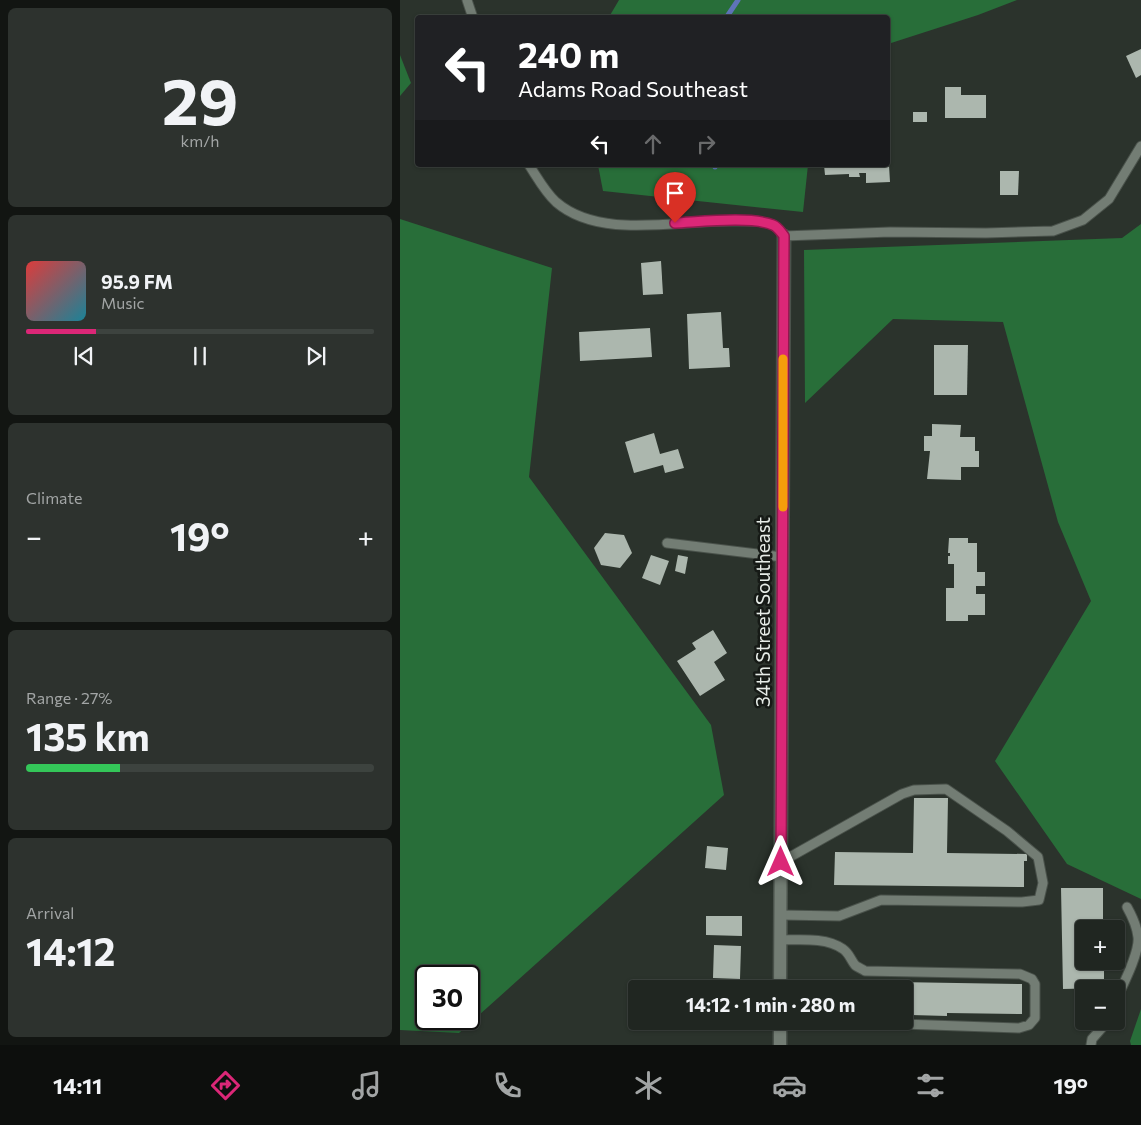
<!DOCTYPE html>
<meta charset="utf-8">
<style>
body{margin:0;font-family:Commissioner,sans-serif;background:#2d322e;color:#f1f3f6;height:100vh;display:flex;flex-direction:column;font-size:19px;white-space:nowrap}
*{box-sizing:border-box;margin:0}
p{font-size:16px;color:#a2a5a5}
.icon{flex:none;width:28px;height:28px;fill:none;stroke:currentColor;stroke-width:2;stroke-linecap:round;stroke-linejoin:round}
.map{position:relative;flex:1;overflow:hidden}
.drawer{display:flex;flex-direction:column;gap:8px;padding:8px;background:#121512;width:400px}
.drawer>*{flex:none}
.hud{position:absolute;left:15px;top:15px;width:475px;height:152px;border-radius:5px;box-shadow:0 1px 4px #0004,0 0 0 1px #3d433f;background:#202124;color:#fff;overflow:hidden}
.buttons{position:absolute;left:675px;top:920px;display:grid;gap:10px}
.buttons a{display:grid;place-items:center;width:50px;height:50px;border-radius:5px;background:#202621;box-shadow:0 1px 4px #0004,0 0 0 1px #3d433f;font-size:25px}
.speed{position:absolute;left:15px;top:965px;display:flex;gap:10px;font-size:25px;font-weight:700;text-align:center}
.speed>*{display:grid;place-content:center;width:65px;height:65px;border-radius:50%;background:#202621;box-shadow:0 1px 4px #0004,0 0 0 1px #3d433f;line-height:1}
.speed .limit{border:2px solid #111;border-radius:8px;background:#fff;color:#111}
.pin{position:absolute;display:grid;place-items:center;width:42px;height:42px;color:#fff;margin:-51px -21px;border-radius:50% 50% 50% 0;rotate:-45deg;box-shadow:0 0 5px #0007}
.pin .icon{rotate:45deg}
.me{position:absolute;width:55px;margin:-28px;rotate:0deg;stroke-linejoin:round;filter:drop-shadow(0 0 4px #0008)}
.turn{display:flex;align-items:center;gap:18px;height:105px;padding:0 20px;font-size:22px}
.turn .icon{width:65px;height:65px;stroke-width:2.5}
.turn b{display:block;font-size:35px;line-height:42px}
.lanes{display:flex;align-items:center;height:48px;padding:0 20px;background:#0003;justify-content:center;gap:25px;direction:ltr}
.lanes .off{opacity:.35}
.big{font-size:38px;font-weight:700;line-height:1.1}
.drawer .widget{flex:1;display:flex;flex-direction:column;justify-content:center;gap:8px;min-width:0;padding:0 18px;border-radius:8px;background:#2d322e}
.drawer .dial{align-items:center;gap:0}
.dial b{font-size:65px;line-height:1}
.song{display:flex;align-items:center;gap:15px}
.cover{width:60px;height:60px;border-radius:8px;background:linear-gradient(135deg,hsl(0 70% 55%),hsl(190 70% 35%))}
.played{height:5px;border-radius:2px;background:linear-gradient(90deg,#db2777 20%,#3d433f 20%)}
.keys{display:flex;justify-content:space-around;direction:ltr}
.heat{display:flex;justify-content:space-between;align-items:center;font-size:28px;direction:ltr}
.charge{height:8px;border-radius:4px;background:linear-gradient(90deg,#34c759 27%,#3d433f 0)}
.trip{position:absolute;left:228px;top:980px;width:285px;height:50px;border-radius:5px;background:#202621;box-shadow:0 1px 4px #0004,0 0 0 1px #3d433f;font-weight:700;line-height:50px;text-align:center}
.tab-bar{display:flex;height:80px;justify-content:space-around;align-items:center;background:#0d0f0d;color:#a2a5a5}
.tab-bar .icon{width:35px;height:35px}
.tab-bar .current{color:#db2777}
.tab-bar b{font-size:22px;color:#f1f3f6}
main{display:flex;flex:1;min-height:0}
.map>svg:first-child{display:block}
</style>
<main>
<section class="drawer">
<div class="widget dial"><b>29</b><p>km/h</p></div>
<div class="widget">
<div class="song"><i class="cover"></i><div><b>95.9 FM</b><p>Music</p></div></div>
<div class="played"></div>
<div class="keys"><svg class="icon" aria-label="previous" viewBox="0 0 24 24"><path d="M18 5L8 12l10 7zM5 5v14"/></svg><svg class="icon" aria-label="pause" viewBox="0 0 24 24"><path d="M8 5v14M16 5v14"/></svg><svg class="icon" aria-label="next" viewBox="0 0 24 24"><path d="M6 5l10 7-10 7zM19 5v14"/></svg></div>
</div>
<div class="widget"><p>Climate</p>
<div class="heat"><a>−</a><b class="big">19°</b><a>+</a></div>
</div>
<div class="widget"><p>Range · 27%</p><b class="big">135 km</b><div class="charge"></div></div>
<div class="widget"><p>Arrival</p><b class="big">14:12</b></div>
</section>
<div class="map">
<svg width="741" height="1045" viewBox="0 0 741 1045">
<rect width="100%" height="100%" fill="#2b332c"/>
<g fill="#286e39" fill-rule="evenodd">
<polygon points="219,0 617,0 578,15 488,44 488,18 209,17"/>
<polygon points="0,55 11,83 0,96"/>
<polygon points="198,165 408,165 403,212 203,191"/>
<path d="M0 219 152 268 129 477 311 725 324 795 59 1033 0 1030ZM26 976H69V1019H26Z"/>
<polygon points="741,224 741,899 667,864 595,761 691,601 658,522 603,322 493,319 405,403 404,250 722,238"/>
<polygon points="741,1009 741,1045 731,1045 730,1041"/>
</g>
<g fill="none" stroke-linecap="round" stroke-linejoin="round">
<g stroke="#5e74b8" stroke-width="5">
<polyline points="326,18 338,0"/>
<polyline points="315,165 315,167"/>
</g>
</g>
<g fill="#acb7ae">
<polygon points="741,49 741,75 736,78 726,56"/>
<polygon points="545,87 561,87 561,95 586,95 586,118 545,118"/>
<rect x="513" y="112" width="14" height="10"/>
<polygon points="424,165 489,165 490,182 466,183 466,173 459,173 460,177 449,177 449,174 425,175"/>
<polygon points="600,171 619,171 618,195 600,195"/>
<polygon points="261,261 263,294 243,295 241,263"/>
<polygon points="321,312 323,348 329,348 330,367 289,369 287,314"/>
<polygon points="250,328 252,357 180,361 179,332"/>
<polygon points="534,345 568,345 567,395 534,395"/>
<polygon points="532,424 561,425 560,437 575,437 575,451 579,451 579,467 561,467 561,480 527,479 530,451 524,451 524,436 532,436"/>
<polygon points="254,433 260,454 278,449 284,468 265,473 263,465 234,473 225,442"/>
<polygon points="205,533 224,535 232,553 220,568 201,565 194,548"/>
<polygon points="549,538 568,538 568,543 577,543 577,572 585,572 585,586 576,586 576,594 585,594 585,615 568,615 568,621 546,621 546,588 554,588 554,564 548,564 548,556 550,556 550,553 548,553"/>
<polygon points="251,555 269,561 260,585 242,578"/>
<polygon points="278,555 288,557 285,574 275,571"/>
<polygon points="313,630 327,653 314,662 325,680 300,696 277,661 296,649 292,643"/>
<polygon points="514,798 548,798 547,853 627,854 627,861 624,861 624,887 434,885 435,852 513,853"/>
<polygon points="307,846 328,848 326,870 305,868"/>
<polygon points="661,888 703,888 703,929 684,929 684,961 704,961 704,988 663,989"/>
<polygon points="306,916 342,916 342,936 306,935"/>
<polygon points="314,945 341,946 340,979 313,978"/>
<polygon points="287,981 299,981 298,989 286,989"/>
<polygon points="435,981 622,984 622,1014 547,1013 547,1016 511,1015 512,1012 504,1012 504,989 435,989"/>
</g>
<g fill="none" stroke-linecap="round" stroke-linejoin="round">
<g stroke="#4a524b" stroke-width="11">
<g id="lane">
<polyline points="67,0 73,18"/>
<path d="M129 165C137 177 145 192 156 202 201 241 281 219 335 221 348 221 361 220 373 225 378 228 381 231 384 236L490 232 586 233 653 231 683 220 709 199 741 146"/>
<polyline points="267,543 382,557"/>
<polyline points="381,915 439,916 481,900 622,902 639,900 643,883 638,857 607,831 546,789 514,790 502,794 381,862"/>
<path d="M380 940C400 940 426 937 443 949 449 953 451 960 455 965 457 967 462 969 465 971L620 974 632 979 635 984V1018L629 1025 619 1028 414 1021"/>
<path d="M716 1000C723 985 740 952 738 937 737 926 732 916 727 907"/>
<polyline points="691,1045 692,1039 708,1021"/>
</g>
</g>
<g stroke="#4a524b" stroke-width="15">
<g id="street">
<polyline points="380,989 384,236"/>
<polyline points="380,1045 380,1021"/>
</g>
</g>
<use href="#lane" stroke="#737d74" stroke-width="9"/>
<use href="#street" stroke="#737d74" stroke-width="12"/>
</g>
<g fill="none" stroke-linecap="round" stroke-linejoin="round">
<g stroke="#8e194d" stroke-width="12">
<path id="route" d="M275 223C299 222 352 216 373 225 378 227 380 231 384 236L381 862"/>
</g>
<use href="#route" stroke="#db2777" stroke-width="9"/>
<polyline stroke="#f59e0b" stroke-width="9" points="383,507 383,359"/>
</g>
<g text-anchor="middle" stroke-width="5" stroke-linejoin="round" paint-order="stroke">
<g font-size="19" fill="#e7ede8" stroke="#161a16">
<text transform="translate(363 612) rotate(-90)" y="7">34th Street Southeast</text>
</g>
</g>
</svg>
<div class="buttons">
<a>+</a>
<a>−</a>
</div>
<div class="speed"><div class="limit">30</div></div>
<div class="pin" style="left:275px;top:223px;background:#d93025"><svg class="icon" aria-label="arrive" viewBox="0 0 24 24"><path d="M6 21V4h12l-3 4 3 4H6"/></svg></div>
<svg class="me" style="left:381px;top:862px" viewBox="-20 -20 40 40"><path d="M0-17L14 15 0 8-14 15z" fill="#db2777" stroke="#fff" stroke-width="4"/></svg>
<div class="trip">14:12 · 1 min · 280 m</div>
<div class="hud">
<div class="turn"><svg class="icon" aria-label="left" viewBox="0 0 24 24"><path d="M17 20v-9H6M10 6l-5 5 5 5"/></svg><div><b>240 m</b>Adams Road Southeast</div></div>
<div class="lanes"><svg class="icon" aria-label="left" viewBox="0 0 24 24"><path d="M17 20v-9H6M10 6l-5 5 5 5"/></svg><svg class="icon off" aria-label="ahead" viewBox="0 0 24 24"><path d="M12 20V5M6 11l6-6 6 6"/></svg><svg class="icon off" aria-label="right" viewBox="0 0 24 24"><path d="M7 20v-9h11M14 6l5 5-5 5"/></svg></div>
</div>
</div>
</main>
<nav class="tab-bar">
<b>14:11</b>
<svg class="icon current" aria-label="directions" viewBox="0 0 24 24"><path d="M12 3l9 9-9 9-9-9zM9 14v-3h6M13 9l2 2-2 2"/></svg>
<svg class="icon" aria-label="music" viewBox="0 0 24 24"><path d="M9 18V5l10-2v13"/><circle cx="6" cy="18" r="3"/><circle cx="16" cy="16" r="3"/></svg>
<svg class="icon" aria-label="phone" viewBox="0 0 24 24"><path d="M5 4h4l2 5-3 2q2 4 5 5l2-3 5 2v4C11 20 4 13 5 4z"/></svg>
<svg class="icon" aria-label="climate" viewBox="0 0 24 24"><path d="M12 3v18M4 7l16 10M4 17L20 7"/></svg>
<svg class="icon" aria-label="car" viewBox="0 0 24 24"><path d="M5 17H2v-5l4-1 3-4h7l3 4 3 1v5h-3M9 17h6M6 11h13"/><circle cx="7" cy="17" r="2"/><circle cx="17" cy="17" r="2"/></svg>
<svg class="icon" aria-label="filters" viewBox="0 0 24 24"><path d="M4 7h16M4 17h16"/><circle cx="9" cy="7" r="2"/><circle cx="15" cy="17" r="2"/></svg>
<b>19°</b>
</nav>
